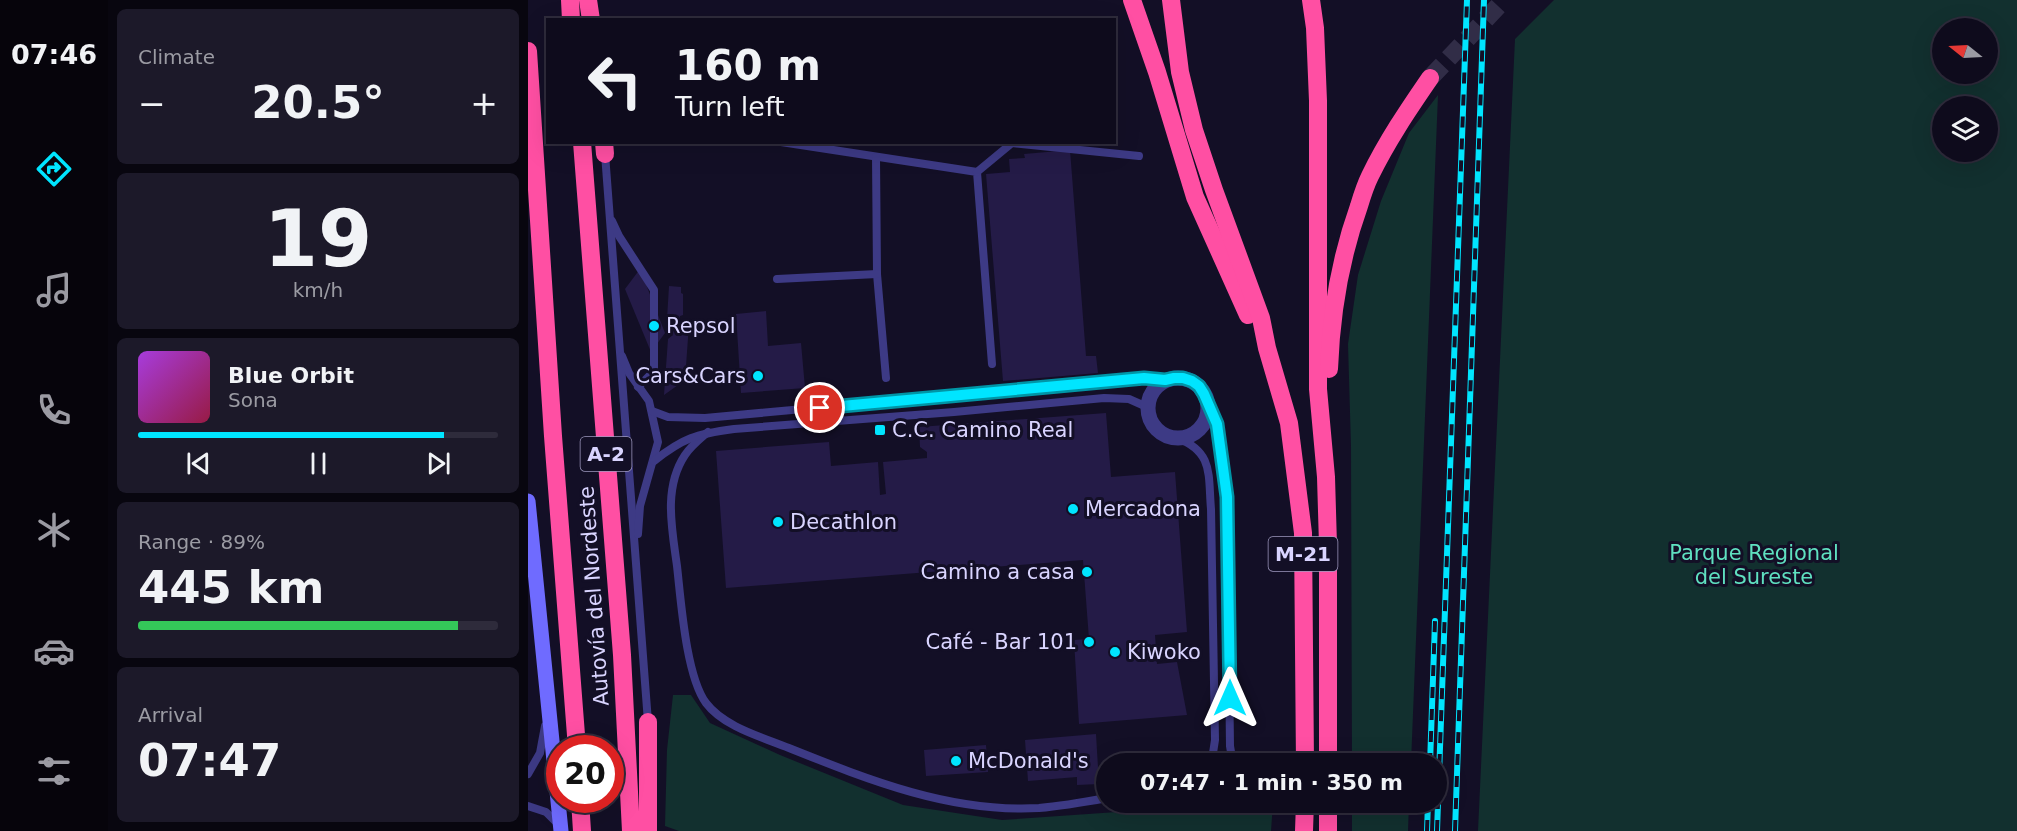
<!DOCTYPE html>
<meta charset="utf-8">
<style>
body{margin:0;font-family:"DejaVu Sans",sans-serif;background:#1c1929;color:#f1f3f6;height:100vh;display:flex;flex-direction:column;font-size:22px;white-space:nowrap}
*{box-sizing:border-box;margin:0}
p{font-size:20px;color:#9b9ba3}
.icon{flex:none;width:33px;height:33px;fill:none;stroke:currentColor;stroke-width:2;stroke-linecap:round;stroke-linejoin:round}
.map{position:relative;flex:1;overflow:hidden}
.drawer{display:flex;flex-direction:column;gap:9px;padding:9px;background:#08060f;width:420px}
.drawer>*{flex:none}
.guide{position:absolute;left:18px;top:18px;width:570px;height:126px;border-radius:0px;box-shadow:0 6px 24px #0002,0 0 0 2px #2e2b3b;background:#0e0b1c;color:#f1f3f6;overflow:hidden}
.needle{width:39px;rotate:288deg}
.tools{position:absolute;left:1404px;top:18px;display:grid;gap:12px}
.tools a{display:grid;place-items:center;width:66px;height:66px;border-radius:50%;background:#0e0b1c;box-shadow:0 6px 24px #0002,0 0 0 2px #2e2b3b;font-size:30px}
.speed{position:absolute;left:18px;top:735px;display:flex;gap:12px;font-size:30px;font-weight:700;text-align:center}
.speed>*{display:grid;place-content:center;width:78px;height:78px;border-radius:50%;background:#0e0b1c;box-shadow:0 6px 24px #0002,0 0 0 2px #2e2b3b;line-height:1}
.speed .limit{border:9px solid #d22;background:#fff;color:#111}
.pin{position:absolute;display:grid;place-items:center;width:51px;height:51px;color:#fff;margin:-26px;border:3px solid #fff;border-radius:50%;box-shadow:0 2px 6px #0007}
.me{position:absolute;width:66px;margin:-33px;rotate:0deg;stroke-linejoin:round;filter:drop-shadow(0 0 4px #0008)}
.turn{display:flex;align-items:center;gap:21px;height:126px;padding:0 30px;font-size:27px}
.turn .icon{width:78px;height:78px;stroke-width:2.5}
.turn b{display:block;font-size:42px;line-height:51px}
.big{font-size:45px;font-weight:700;line-height:1.1}
.drawer .tile{flex:1;display:flex;flex-direction:column;justify-content:center;gap:9px;min-width:0;padding:0 21px;border-radius:9px;background:#1c1929}
.drawer .dial{align-items:center;gap:0}
.dial b{font-size:78px;line-height:1}
.song{display:flex;align-items:center;gap:18px}
.cover{width:72px;height:72px;border-radius:9px;background:linear-gradient(135deg,hsl(280 70% 55%),hsl(340 70% 35%))}
.played{height:6px;border-radius:3px;background:linear-gradient(90deg,#00e5ff 85%,#2e2b3b 85%)}
.keys{display:flex;justify-content:space-around;direction:ltr}
.heat{display:flex;justify-content:space-between;align-items:center;font-size:33px;direction:ltr}
.charge{height:9px;border-radius:4px;background:linear-gradient(90deg,#34c759 89%,#2e2b3b 0)}
.trip{position:absolute;left:568px;top:753px;width:351px;height:60px;border-radius:30px;background:#0e0b1c;box-shadow:0 6px 24px #0002,0 0 0 2px #2e2b3b;font-weight:700;line-height:60px;text-align:center}
main{display:flex;flex:1;min-height:0}
.menu{display:flex;flex-direction:column;width:108px;justify-content:space-around;align-items:center;background:#06040b;color:#9b9ba3}
.menu .icon{width:42px;height:42px}
.menu .selected{color:#00e5ff}
.menu b{font-size:27px;color:#f1f3f6}
.map>svg:first-child{display:block}
</style>
<main>
<nav class="menu">
<b>07:46</b>
<svg class="icon selected" aria-label="directions" viewBox="0 0 24 24"><path d="M12 3l9 9-9 9-9-9zM9 14v-3h6M13 9l2 2-2 2"/></svg>
<svg class="icon" aria-label="music" viewBox="0 0 24 24"><path d="M9 18V5l10-2v13"/><circle cx="6" cy="18" r="3"/><circle cx="16" cy="16" r="3"/></svg>
<svg class="icon" aria-label="phone" viewBox="0 0 24 24"><path d="M5 4h4l2 5-3 2q2 4 5 5l2-3 5 2v4C11 20 4 13 5 4z"/></svg>
<svg class="icon" aria-label="climate" viewBox="0 0 24 24"><path d="M12 3v18M4 7l16 10M4 17L20 7"/></svg>
<svg class="icon" aria-label="car" viewBox="0 0 24 24"><path d="M5 17H2v-5l4-1 3-4h7l3 4 3 1v5h-3M9 17h6M6 11h13"/><circle cx="7" cy="17" r="2"/><circle cx="17" cy="17" r="2"/></svg>
<svg class="icon" aria-label="filters" viewBox="0 0 24 24"><path d="M4 7h16M4 17h16"/><circle cx="9" cy="7" r="2"/><circle cx="15" cy="17" r="2"/></svg>
</nav>
<section class="drawer">
<div class="tile"><p>Climate</p>
<div class="heat"><a>−</a><b class="big">20.5°</b><a>+</a></div>
</div>
<div class="tile dial"><b>19</b><p>km/h</p></div>
<div class="tile">
<div class="song"><i class="cover"></i><div><b>Blue Orbit</b><p>Sona</p></div></div>
<div class="played"></div>
<div class="keys"><svg class="icon" aria-label="previous" viewBox="0 0 24 24"><path d="M18 5L8 12l10 7zM5 5v14"/></svg><svg class="icon" aria-label="pause" viewBox="0 0 24 24"><path d="M8 5v14M16 5v14"/></svg><svg class="icon" aria-label="next" viewBox="0 0 24 24"><path d="M6 5l10 7-10 7zM19 5v14"/></svg></div>
</div>
<div class="tile"><p>Range · 89%</p><b class="big">445 km</b><div class="charge"></div></div>
<div class="tile"><p>Arrival</p><b class="big">07:47</b></div>
</section>
<div class="map">
<svg width="1489" height="831" viewBox="0 0 1489 831">
<rect width="100%" height="100%" fill="#130f26"/>
<g fill="#12302f" fill-rule="evenodd">
<path d="M1026 0H1489V831H950L987 39ZM1414 28H1460V74H1414ZM1460 106V152H1414V106Z"/>
<polygon points="910,95 883,763 824,763 823,446 820,344 830,275 853,201 881,133"/>
<polygon points="145,695 163,695 182,723 252,755 375,805 474,820 719,803 745,803 743,831 151,831 137,826 139,750"/>
<polygon points="824,803 881,803 880,831 824,831"/>
</g>
<g fill="#241b47">
<polygon points="542,150 558,356 568,356 570,373 475,381 458,174 482,172 481,159 497,158 496,154"/>
<polygon points="112,269 137,333 123,352 97,289"/>
<polygon points="141,286 153,287 153,293 155,294 155,315 152,316 151,331 161,324 157,380 136,395 140,339 145,335 141,333 141,319 139,319"/>
<polygon points="238,311 240,346 273,343 277,388 213,393 208,314"/>
<polygon points="578,413 583,477 647,472 659,632 627,635 629,664 649,662 659,715 551,724 546,640 561,639 555,560 198,588 188,451 301,442 303,466 350,462 352,495 358,494 355,462 399,458 399,452 392,447 391,427"/>
<polygon points="568,734 571,784 549,785 549,777 500,781 497,740"/>
<polygon points="458,745 460,772 398,776 396,750"/>
</g>
<g fill="none" stroke-linecap="round" stroke-linejoin="round">
<polyline stroke="#312d47" stroke-width="18" stroke-dasharray="18 9" stroke-linecap="butt" points="902,78 976,0"/>
<g stroke="#3d3a85" stroke-width="8">
<polyline points="253,142 449,172 464,364"/>
<polyline points="77,154 120,722"/>
<polyline points="348,157 349,274 358,378"/>
<polyline points="449,172 484,143 611,156"/>
<polyline points="84,221 91,236 126,290 126,371 110,387"/>
<polyline points="249,279 349,274"/>
<polyline points="94,356 101,373 121,401 130,442 112,506 110,534"/>
<polyline points="679,403 689,424 699,497 702,746 705,764"/>
<polyline points="124,411 140,417 177,418 616,378 637,380"/>
<path d="M180 432C172 439 163 446 157 455 135 488 144 529 149 566 153 601 158 676 178 703 196 727 234 737 261 748 341 780 423 813 511 808 534 806 557 802 579 798"/>
<path d="M649 438C686 452 680 475 683 509L687 740 685 753 678 764"/>
<path d="M126 461C155 438 168 434 206 429L426 412 576 398 601 399 619 407"/>
<polyline points="0,774 12,753 17,726"/>
<polyline points="0,806 18,812 31,825"/>
</g>
<circle stroke="#3d3a85" stroke-width="15" cx="650" cy="408" r="30"/>
<polyline stroke="#6f6bff" stroke-width="15" points="0,501 33,831"/>
<g stroke="#ff4fa3" stroke-width="18">
<polyline points="42,0 43,20"/>
<polyline points="60,0 63,20"/>
<polyline points="604,0 629,72 667,197 720,315"/>
<polyline points="643,0 652,72 666,130 686,190 733,318 739,348 761,423 775,533 777,764"/>
<polyline points="783,0 787,28 790,101 790,389 798,477 800,545 800,764"/>
<polyline points="0,51 25,436 49,748"/>
<polyline points="54,142 94,655 103,831"/>
<polyline points="76,142 77,154"/>
<path d="M801 369C803 313 812 259 831 206 834 196 837 186 842 176 859 141 880 110 902 78"/>
<polyline points="52,800 54,831"/>
<polyline points="800,802 800,831"/>
<polyline points="120,831 120,722"/>
<polyline points="776,831 777,802"/>
</g>
<g stroke="#00e5ff" stroke-width="6">
<g id="rail">
<polyline points="902,764 907,621"/>
<polyline points="899,831 900,802"/>
<polyline points="909,831 939,0"/>
<polyline points="927,831 956,0"/>
</g>
</g>
<use href="#rail" stroke="#130f26" stroke-width="4" stroke-dasharray="11" stroke-linecap="butt"/>
</g>
<g fill="none" stroke-linecap="round" stroke-linejoin="round">
<g stroke="#0095a6" stroke-width="15">
<polyline id="route" points="292,408 616,378 637,380 646,378 655,378 664,381 671,386 676,394 689,424 699,497 702,698"/>
</g>
<use href="#route" stroke="#00e5ff" stroke-width="10"/>
</g>
<g fill="#00e5ff" stroke="#130f26" stroke-width="2">
<circle cx="126" cy="326" r="6"/>
<circle cx="230" cy="376" r="6"/>
<rect x="346" y="424" width="12" height="12" rx="3"/>
<circle cx="545" cy="509" r="6"/>
<circle cx="250" cy="522" r="6"/>
<circle cx="559" cy="572" r="6"/>
<circle cx="561" cy="642" r="6"/>
<circle cx="587" cy="652" r="6"/>
<circle cx="428" cy="761" r="6"/>
</g>
<g text-anchor="middle" stroke-width="6" stroke-linejoin="round" paint-order="stroke">
<g fill="#130f26" stroke="#9e99be" stroke-width="1.5">
<rect x="52.5" y="437" width="51" height="34" rx="4.5"/>
<rect x="740.5" y="537" width="69" height="34" rx="4.5"/>
</g>
<g font-size="20" font-weight="bold" fill="#d9d4ff">
<text x="78" y="461">A-2</text>
<text x="775" y="561">M-21</text>
</g>
<g font-size="21" fill="#d9d4ff" stroke="#130f26" text-anchor="start">
<text x="138" y="333">Repsol</text>
<text x="218" y="383" text-anchor="end">Cars&amp;Cars</text>
<text x="364" y="437">C.C. Camino Real</text>
<text x="557" y="516">Mercadona</text>
<text x="262" y="529">Decathlon</text>
<text x="547" y="579" text-anchor="end">Camino a casa</text>
<text x="549" y="649" text-anchor="end">Café - Bar 101</text>
<text x="599" y="659">Kiwoko</text>
<text x="440" y="768">McDonald's</text>
</g>
<g font-size="21" fill="#5fe0c0" stroke="#130f26">
<text x="1226" y="560">Parque Regional<tspan x="1226" dy="24">del Sureste</tspan></text>
</g>
<g font-size="21" fill="#d9d4ff" stroke="#130f26">
<text transform="translate(66 596) rotate(-94)" y="7">Autovía del Nordeste</text>
</g>
</g>
</svg>
<div class="tools">
<a><svg class="needle" viewBox="-14 -14 28 28"><path d="M0-13l5 13h-10z" fill="#e53935"/><path d="M0 13l5-13h-10z" fill="#9b9ba3"/></svg></a>
<a><svg class="icon" aria-label="layers" viewBox="0 0 24 24"><path d="M12 4l9 5-9 5-9-5zM3 14l9 5 9-5"/></svg></a>
</div>
<div class="speed"><div class="limit">20</div></div>
<div class="pin" style="left:292px;top:408px;background:#d93025"><svg class="icon" aria-label="arrive" viewBox="0 0 24 24"><path d="M6 21V4h12l-3 4 3 4H6"/></svg></div>
<svg class="me" style="left:702px;top:698px" viewBox="-20 -20 40 40"><path d="M0-17L14 15 0 8-14 15z" fill="#00e5ff" stroke="#fff" stroke-width="4"/></svg>
<div class="trip">07:47 · 1 min · 350 m</div>
<div class="guide">
<div class="turn"><svg class="icon" aria-label="left" viewBox="0 0 24 24"><path d="M17 20v-9H6M10 6l-5 5 5 5"/></svg><div><b>160 m</b>Turn left</div></div>
</div>
</div>
</main>
